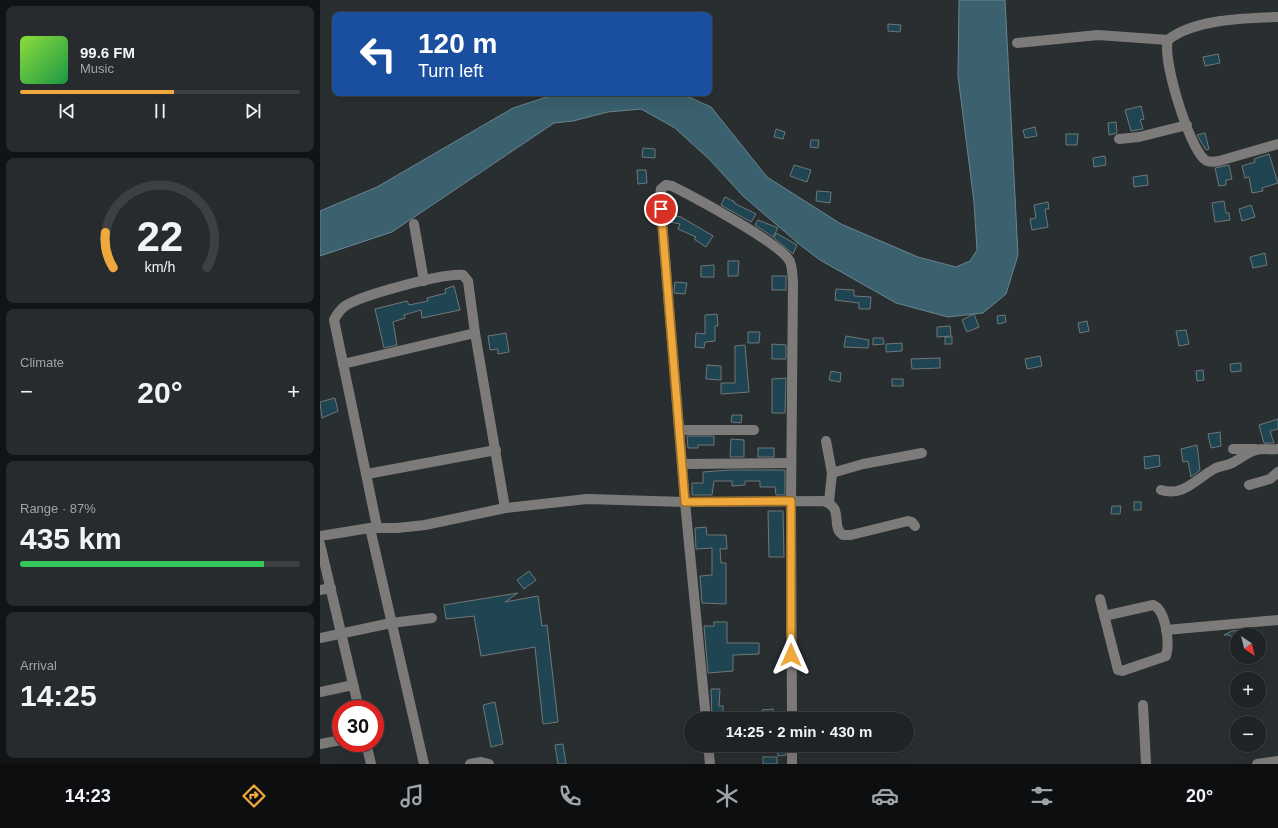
<!DOCTYPE html>
<meta charset="utf-8">
<style>
body{margin:0;font-family:Arial,sans-serif;background:#272b2d;color:#f1f3f6;height:100vh;display:flex;flex-direction:column;font-size:15px;white-space:nowrap}
*{box-sizing:border-box;margin:0}
p{font-size:13px;color:#a1a4a7}
.icon{flex:none;width:22px;height:22px;fill:none;stroke:currentColor;stroke-width:2;stroke-linecap:round;stroke-linejoin:round}
.map{position:relative;flex:1;overflow:hidden}
.drawer{display:flex;flex-direction:column;gap:6px;padding:6px;background:#111314;width:320px}
.drawer>*{flex:none}
.banner{position:absolute;left:12px;top:12px;width:380px;height:84px;border-radius:8px;box-shadow:0 4px 16px #0002,0 0 0 1px #3c4042;background:#1a4fa0;color:#fff;overflow:hidden}
.needle{width:26px;rotate:145deg}
.controls{position:absolute;left:910px;top:628px;display:grid;gap:8px}
.controls a{display:grid;place-items:center;width:36px;height:36px;border-radius:50%;background:#1f2325;box-shadow:0 4px 16px #0002,0 0 0 1px #3c4042;font-size:20px}
.speed{position:absolute;left:12px;top:700px;display:flex;gap:8px;font-size:20px;font-weight:700;text-align:center}
.speed>*{display:grid;place-content:center;width:52px;height:52px;border-radius:50%;background:#1f2325;box-shadow:0 4px 16px #0002,0 0 0 1px #3c4042;line-height:1}
.speed .limit{border:6px solid #d22;background:#fff;color:#111}
.pin{position:absolute;display:grid;place-items:center;width:34px;height:34px;color:#fff;margin:-17px;border:2px solid #fff;border-radius:50%;box-shadow:0 1px 4px #0007}
.me{position:absolute;width:44px;margin:-22px;rotate:0deg;stroke-linejoin:round;filter:drop-shadow(0 0 3px #0008)}
.turn{display:flex;align-items:center;gap:14px;height:84px;padding:0 20px;font-size:18px}
.turn .icon{width:52px;height:52px;stroke-width:2.5}
.turn b{display:block;font-size:28px;line-height:34px}
.big{font-size:30px;font-weight:700;line-height:1.1}
.drawer .tile{flex:1;display:flex;flex-direction:column;justify-content:center;gap:6px;min-width:0;padding:0 14px;border-radius:8px;background:#272b2d}
.drawer .dial{align-items:center;gap:0}
.dial svg{height:104px;overflow:visible;fill:none;stroke:#3c4042;stroke-width:7;stroke-linecap:round;text-anchor:middle}
.dial text{fill:#f1f3f6;stroke:none}
.song{display:flex;align-items:center;gap:12px}
.cover{width:48px;height:48px;border-radius:6px;background:linear-gradient(135deg,hsl(90 70% 55%),hsl(140 70% 35%))}
.played{height:4px;border-radius:2px;background:linear-gradient(90deg,#eea83c 55%,#3c4042 55%)}
.keys{display:flex;justify-content:space-around;direction:ltr}
.heat{display:flex;justify-content:space-between;align-items:center;font-size:22px;direction:ltr}
.charge{height:6px;border-radius:3px;background:linear-gradient(90deg,#34c759 87%,#3c4042 0)}
.trip{position:absolute;left:364px;top:712px;width:230px;height:40px;border-radius:20px;background:#1f2325;box-shadow:0 4px 16px #0002,0 0 0 1px #3c4042;font-weight:700;line-height:40px;text-align:center}
.dock{display:flex;height:64px;justify-content:space-around;align-items:center;background:#0c0e0f;color:#a1a4a7}
.dock .icon{width:28px;height:28px}
.dock .current{color:#eea83c}
.dock b{font-size:18px;color:#f1f3f6}
main{display:flex;flex:1;min-height:0}
.map>svg:first-child{display:block}
</style>
<main>
<section class="drawer">
<div class="tile">
<div class="song"><i class="cover"></i><div><b>99.6 FM</b><p>Music</p></div></div>
<div class="played"></div>
<div class="keys"><svg class="icon" aria-label="previous" viewBox="0 0 24 24"><path d="M18 5L8 12l10 7zM5 5v14"/></svg><svg class="icon" aria-label="pause" viewBox="0 0 24 24"><path d="M8 5v14M16 5v14"/></svg><svg class="icon" aria-label="next" viewBox="0 0 24 24"><path d="M6 5l10 7-10 7zM19 5v14"/></svg></div>
</div>
<div class="tile dial"><svg viewBox="0 0 100 80">
<path d="M14 69A42 42 0 1 1 86 69"/>
<path d="M14 69A42 42 0 0 1 8 42" stroke="#eea83c"/>
<text x="50" y="56" font-size="32" font-weight="700">22</text>
<text x="50" y="72" font-size="11">km/h</text>
</svg></div>
<div class="tile"><p>Climate</p>
<div class="heat"><a>−</a><b class="big">20°</b><a>+</a></div>
</div>
<div class="tile"><p>Range · 87%</p><b class="big">435 km</b><div class="charge"></div></div>
<div class="tile"><p>Arrival</p><b class="big">14:25</b></div>
</section>
<div class="map">
<svg width="958" height="764" viewBox="0 0 958 764">
<rect width="100%" height="100%" fill="#292f31"/>
<polygon fill="#3b616e" stroke="#69858e" points="639,0 685,0 698,255 686,294 663,313 628,317 576,303 500,260 479,244 423,196 390,160 355,128 321,109 288,112 253,121 234,123 72,232 0,256 0,211 57,187 193,108 239,93 360,93 391,107 447,177 521,224 598,257 636,267 650,261 657,250 654,202 638,76"/>
<g fill="#1e4551" stroke="#707779">
<polygon points="568,24 581,25 580,32 568,31"/>
<polygon points="898,54 900,63 885,66 883,57"/>
<polygon points="821,106 824,119 820,120 823,129 811,131 805,110"/>
<polygon points="796,122 797,133 789,135 788,123"/>
<polygon points="715,127 717,136 705,138 703,130"/>
<polygon points="456,129 465,132 463,139 454,137"/>
<polygon points="885,133 889,149 886,150 877,135"/>
<polygon points="746,134 758,134 757,145 746,145"/>
<polygon points="491,140 499,140 498,148 490,147"/>
<polygon points="323,148 335,149 335,158 322,157"/>
<polygon points="949,154 958,183 942,188 943,191 932,193 929,177 925,178 922,166 935,162 934,159"/>
<polygon points="785,156 786,165 774,167 773,158"/>
<polygon points="474,165 491,170 487,182 470,176"/>
<polygon points="909,165 912,179 906,180 906,185 899,186 895,168"/>
<polygon points="317,170 326,170 327,183 318,184"/>
<polygon points="827,175 828,185 814,187 813,177"/>
<polygon points="497,191 511,192 510,203 496,201"/>
<polygon points="405,197 415,202 414,203 436,214 431,222 401,205"/>
<polygon points="904,201 906,213 909,213 910,220 895,222 892,203"/>
<polygon points="728,202 729,209 725,209 728,227 712,230 710,219 716,218 714,205"/>
<polygon points="931,205 935,217 922,221 919,209"/>
<polygon points="351,215 361,217 393,236 386,247 374,239 376,237 358,229 360,224 350,222"/>
<polygon points="438,220 458,228 453,237 435,225"/>
<polygon points="456,233 477,245 473,254 454,238"/>
<polygon points="945,253 947,265 933,268 930,257"/>
<polygon points="408,261 419,261 418,276 408,276"/>
<polygon points="394,265 394,277 381,277 381,266"/>
<rect x="452" y="276" width="14" height="14"/>
<polygon points="355,282 367,283 365,294 354,293"/>
<polygon points="134,286 140,310 102,318 101,310 84,315 85,318 73,322 77,345 64,348 55,309 87,301 89,305 108,301 107,298 126,293 125,289"/>
<polygon points="516,289 534,290 534,296 551,297 550,309 539,309 539,303 515,300"/>
<polygon points="397,314 398,326 395,326 395,341 385,342 384,348 375,347 376,333 385,334 385,315"/>
<polygon points="654,314 659,327 647,332 642,320"/>
<polygon points="685,315 686,322 678,324 677,316"/>
<polygon points="767,321 769,331 760,333 758,323"/>
<polygon points="630,326 631,336 617,337 617,327"/>
<polygon points="866,330 869,344 859,346 856,331"/>
<polygon points="428,332 440,332 439,343 428,343"/>
<polygon points="186,333 189,352 178,354 178,349 170,350 168,336"/>
<polygon points="526,336 549,340 548,348 524,347"/>
<rect x="625" y="337" width="7" height="7"/>
<polygon points="553,338 563,338 564,344 553,345"/>
<polygon points="582,343 582,351 566,352 566,344"/>
<polygon points="452,344 466,345 466,359 452,359"/>
<polygon points="425,345 429,392 401,394 401,383 415,383 415,346"/>
<polygon points="720,356 722,366 707,369 705,359"/>
<polygon points="620,358 620,368 592,369 591,359"/>
<polygon points="921,363 921,371 911,372 910,364"/>
<polygon points="387,365 401,366 401,380 386,379"/>
<polygon points="883,370 884,380 877,381 876,371"/>
<polygon points="511,371 521,373 520,382 509,380"/>
<polygon points="466,378 465,413 452,413 452,379"/>
<rect x="572" y="379" width="11" height="7"/>
<polygon points="15,398 18,411 2,418 0,402"/>
<polygon points="412,415 422,415 421,423 411,422"/>
<polygon points="958,419 958,429 950,431 954,443 944,443 939,425"/>
<polygon points="900,432 901,446 891,448 888,434"/>
<polygon points="367,436 394,436 394,445 378,445 378,448 368,448"/>
<polygon points="411,439 424,440 424,457 410,457"/>
<polygon points="877,445 880,470 871,477 868,461 863,462 861,449"/>
<rect x="438" y="448" width="16" height="9"/>
<polygon points="839,455 840,466 825,469 824,457"/>
<polygon points="409,470 465,470 465,495 456,495 455,487 440,487 440,481 425,481 425,485 412,486 412,481 394,481 392,495 372,495 372,483 383,483 383,472"/>
<rect x="814" y="502" width="7" height="8"/>
<polygon points="792,506 801,506 800,514 791,514"/>
<polygon points="448,511 463,511 464,557 449,557"/>
<polygon points="386,527 387,535 406,535 407,549 400,549 401,563 406,563 406,604 382,603 380,576 392,575 392,548 376,549 375,528"/>
<polygon points="209,571 216,580 204,589 197,580"/>
<polygon points="198,593 185,602 218,596 222,626 227,625 238,722 223,724 215,647 161,656 154,616 126,619 124,605"/>
<polygon points="394,622 407,622 407,643 439,643 439,654 413,655 413,671 388,673 384,626 394,626"/>
<polygon points="930,629 932,632 927,635 917,635 917,648 910,635 904,635 912,631"/>
<polygon points="391,689 400,689 399,706 403,706 403,719 392,719"/>
<polygon points="175,702 183,744 171,747 163,705"/>
<polygon points="453,709 454,719 443,719 442,710"/>
<polygon points="243,744 246,764 238,764 235,745"/>
<polygon points="457,745 466,745 466,755 458,756"/>
<rect x="443" y="757" width="14" height="7"/>
</g>
<g fill="none" stroke-linecap="round" stroke-linejoin="round">
<g stroke="#7d7b79" stroke-width="10">
<path d="M958 17C926 18 874 19 848 40 842 60 869 146 884 159 888 163 894 162 899 161L958 144"/>
<polyline points="697,43 778,35 848,40"/>
<polyline points="799,139 819,137 867,125"/>
<polyline points="94,224 104,281"/>
<polyline points="23,364 155,333"/>
<polyline points="360,430 434,430"/>
<polyline points="506,441 512,473 509,502"/>
<polyline points="913,449 935,449"/>
<polyline points="362,464 471,463"/>
<polyline points="512,473 543,464 602,453"/>
<polyline points="47,474 176,450"/>
<polyline points="929,485 950,479 958,472"/>
<path d="M841 490C863 497 876 479 894 469 899 466 906 466 912 463 920 459 927 452 936 450 943 448 951 450 958 449"/>
<path d="M57 527 14 320C17 314 20 310 25 306 42 295 123 273 143 275L148 281 155 333 185 508"/>
<polyline points="50,528 104,764"/>
<path d="M0 536 50 528H77L105 525 185 508 267 499 365 502 503 501C525 507 510 527 523 535H531L588 521 592 522 595 526"/>
<polyline points="0,544 39,709"/>
<polyline points="0,590 11,588"/>
<path d="M780 599 797 666 798 670 802 671 846 656C850 644 846 610 833 605L784 616"/>
<polyline points="846,630 958,620"/>
<polyline points="0,638 71,623 112,618"/>
<polyline points="0,692 33,685"/>
<polyline points="823,705 826,764"/>
<path d="M386 719 365 502 340 196 341 189 346 185 352 186C374 197 458 242 469 260 473 266 472 275 473 282L471 501 472 719"/>
<polyline points="46,743 51,764"/>
<polyline points="0,744 21,740"/>
<polyline points="388,745 390,764"/>
<polyline points="472,745 472,764"/>
<polyline points="150,764 161,762 169,764"/>
<polyline points="937,764 958,761"/>
</g>
</g>
<g fill="none" stroke-linecap="round" stroke-linejoin="round">
<g stroke="#9b6d27" stroke-width="10">
<polyline id="route" points="341,209 365,502 471,501 471,655"/>
</g>
<use href="#route" stroke="#eea83c" stroke-width="7"/>
</g>
</svg>
<div class="controls">
<a><svg class="needle" viewBox="-14 -14 28 28"><path d="M0-13l5 13h-10z" fill="#e53935"/><path d="M0 13l5-13h-10z" fill="#a1a4a7"/></svg></a>
<a>+</a>
<a>−</a>
</div>
<div class="speed"><div class="limit">30</div></div>
<div class="pin" style="left:341px;top:209px;background:#d93025"><svg class="icon" aria-label="arrive" viewBox="0 0 24 24"><path d="M6 21V4h12l-3 4 3 4H6"/></svg></div>
<svg class="me" style="left:471px;top:655px" viewBox="-20 -20 40 40"><path d="M0-17L14 15 0 8-14 15z" fill="#eea83c" stroke="#fff" stroke-width="4"/></svg>
<div class="trip">14:25 · 2 min · 430 m</div>
<div class="banner">
<div class="turn"><svg class="icon" aria-label="left" viewBox="0 0 24 24"><path d="M17 20v-9H6M10 6l-5 5 5 5"/></svg><div><b>120 m</b>Turn left</div></div>
</div>
</div>
</main>
<nav class="dock">
<b>14:23</b>
<svg class="icon current" aria-label="directions" viewBox="0 0 24 24"><path d="M12 3l9 9-9 9-9-9zM9 14v-3h6M13 9l2 2-2 2"/></svg>
<svg class="icon" aria-label="music" viewBox="0 0 24 24"><path d="M9 18V5l10-2v13"/><circle cx="6" cy="18" r="3"/><circle cx="16" cy="16" r="3"/></svg>
<svg class="icon" aria-label="phone" viewBox="0 0 24 24"><path d="M5 4h4l2 5-3 2q2 4 5 5l2-3 5 2v4C11 20 4 13 5 4z"/></svg>
<svg class="icon" aria-label="climate" viewBox="0 0 24 24"><path d="M12 3v18M4 7l16 10M4 17L20 7"/></svg>
<svg class="icon" aria-label="car" viewBox="0 0 24 24"><path d="M5 17H2v-5l4-1 3-4h7l3 4 3 1v5h-3M9 17h6M6 11h13"/><circle cx="7" cy="17" r="2"/><circle cx="17" cy="17" r="2"/></svg>
<svg class="icon" aria-label="filters" viewBox="0 0 24 24"><path d="M4 7h16M4 17h16"/><circle cx="9" cy="7" r="2"/><circle cx="15" cy="17" r="2"/></svg>
<b>20°</b>
</nav>
